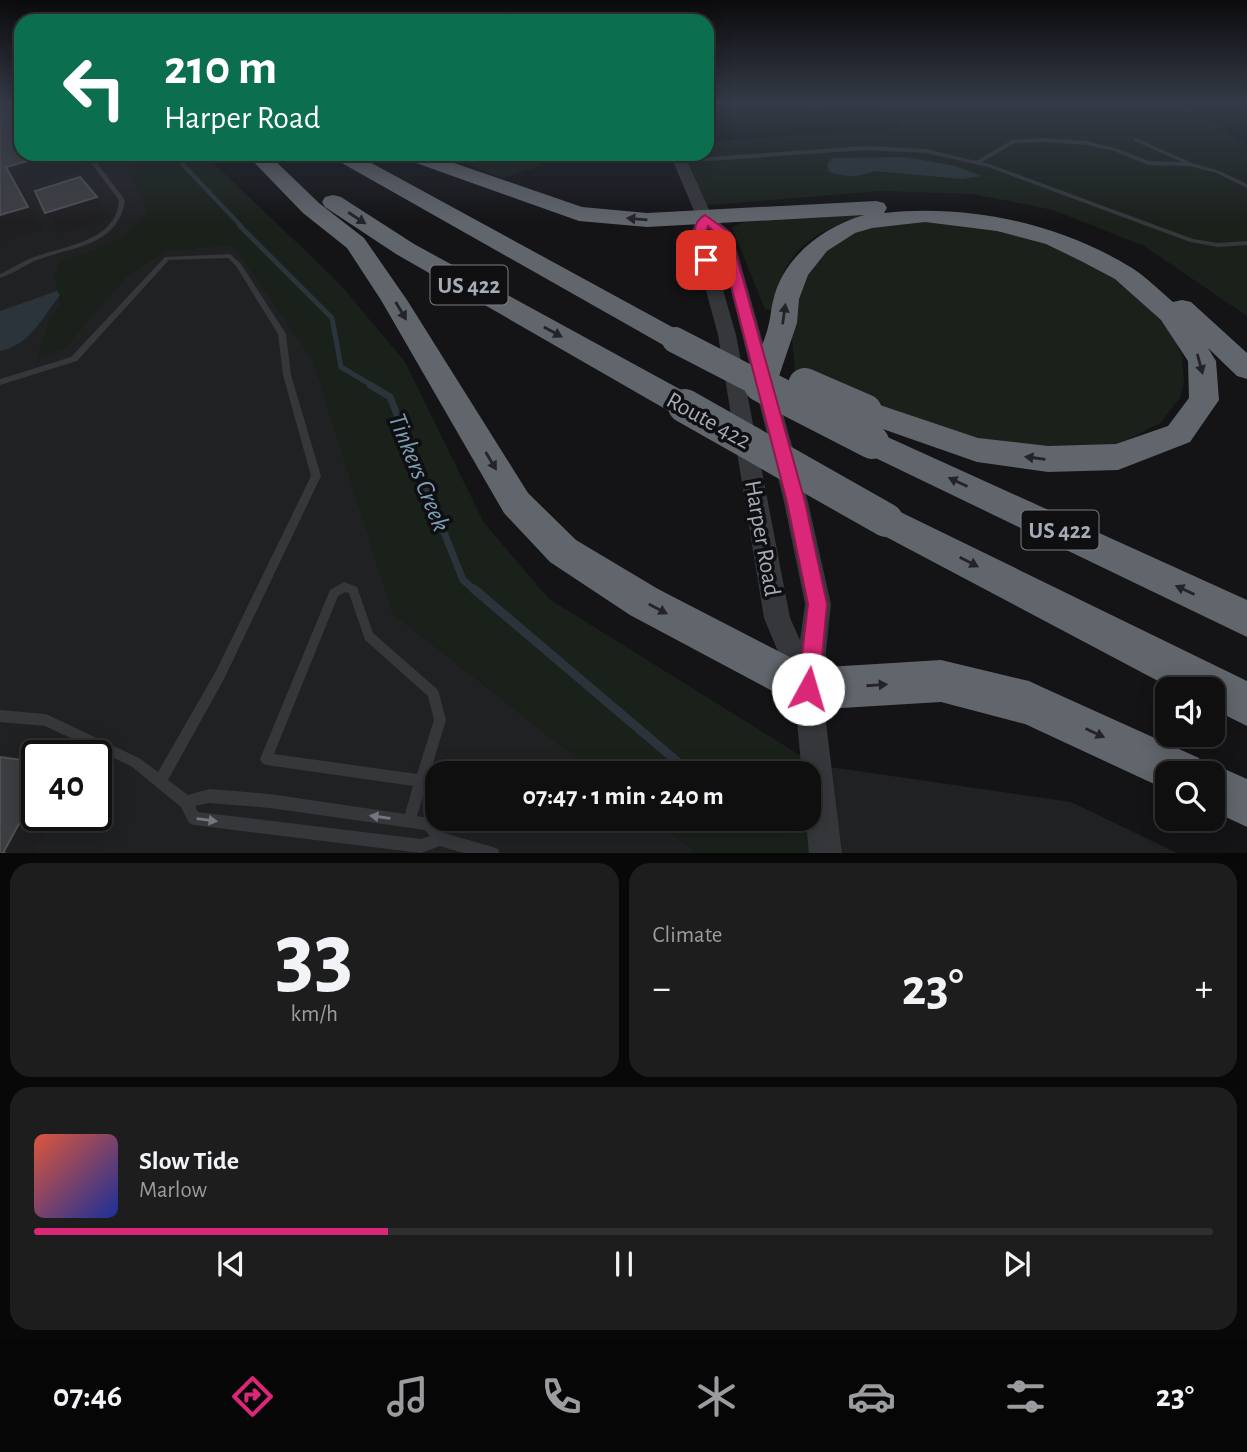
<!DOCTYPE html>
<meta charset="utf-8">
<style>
body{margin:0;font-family:"Alegreya Sans",sans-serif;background:#1d1d1e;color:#f1f3f6;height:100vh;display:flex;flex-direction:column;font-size:26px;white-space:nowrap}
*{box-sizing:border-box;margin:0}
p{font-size:23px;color:#9b9c9f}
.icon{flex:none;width:38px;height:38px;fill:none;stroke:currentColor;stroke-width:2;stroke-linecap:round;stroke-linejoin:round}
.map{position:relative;height:853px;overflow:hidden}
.panel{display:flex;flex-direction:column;gap:10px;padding:10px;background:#080809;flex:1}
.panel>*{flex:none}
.hud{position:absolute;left:14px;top:14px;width:700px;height:147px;border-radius:21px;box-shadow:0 4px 18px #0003,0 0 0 2px #2f2f30;background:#0b6e4f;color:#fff;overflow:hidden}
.buttons{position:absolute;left:1155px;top:677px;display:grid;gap:14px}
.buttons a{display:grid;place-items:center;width:70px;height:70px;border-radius:14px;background:#0f0f10;box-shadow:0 4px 18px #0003,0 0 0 2px #2f2f30;font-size:35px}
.speed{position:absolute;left:21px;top:740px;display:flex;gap:14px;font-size:35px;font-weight:700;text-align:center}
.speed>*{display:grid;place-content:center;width:91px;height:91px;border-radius:50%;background:#0f0f10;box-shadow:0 4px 18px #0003,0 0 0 2px #2f2f30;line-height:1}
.speed .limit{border:4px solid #111;border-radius:10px;background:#fff;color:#111}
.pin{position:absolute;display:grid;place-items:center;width:60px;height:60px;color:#fff;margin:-30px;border-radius:14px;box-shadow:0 4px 10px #0006}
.me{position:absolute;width:77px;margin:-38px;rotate:6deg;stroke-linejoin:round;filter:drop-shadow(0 0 5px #0008)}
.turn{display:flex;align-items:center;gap:24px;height:147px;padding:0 35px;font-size:32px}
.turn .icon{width:91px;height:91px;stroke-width:2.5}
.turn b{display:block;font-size:49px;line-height:60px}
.big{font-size:52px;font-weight:700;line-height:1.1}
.panel .widget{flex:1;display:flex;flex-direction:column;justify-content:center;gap:10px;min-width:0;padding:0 24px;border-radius:21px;background:#1d1d1e}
.panel .dial{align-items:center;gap:0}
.dial b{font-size:91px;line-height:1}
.song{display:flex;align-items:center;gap:21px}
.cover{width:84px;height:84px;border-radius:10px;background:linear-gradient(135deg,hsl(10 70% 55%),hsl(230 70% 35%))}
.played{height:7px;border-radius:4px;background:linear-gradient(90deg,#db2777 30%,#2f2f30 30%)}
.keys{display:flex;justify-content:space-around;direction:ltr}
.heat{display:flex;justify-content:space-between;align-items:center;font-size:38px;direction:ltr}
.panel .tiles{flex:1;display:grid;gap:10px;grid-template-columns:1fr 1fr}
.widget:last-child{grid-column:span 2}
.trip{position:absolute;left:425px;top:761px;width:396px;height:70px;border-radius:21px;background:#0f0f10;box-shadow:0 4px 18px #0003,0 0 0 2px #2f2f30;font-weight:700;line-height:70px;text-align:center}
.menu{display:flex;height:112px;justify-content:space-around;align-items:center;background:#060606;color:#9b9c9f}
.menu .icon{width:49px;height:49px}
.menu .on{color:#db2777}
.menu b{font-size:32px;color:#f1f3f6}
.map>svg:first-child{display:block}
</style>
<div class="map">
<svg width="1247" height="854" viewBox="0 0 1247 854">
<rect width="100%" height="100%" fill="#141416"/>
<g fill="#202123" fill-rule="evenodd">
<path d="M0 103H21V154H136L237 249 313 360 393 613 596 773 438 774V819H654L697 853H0ZM37 756H96V816H37Z"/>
<polygon points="816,765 1071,802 1177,853 826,853"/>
</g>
<g fill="#1a211b">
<polygon points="799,103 1180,103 1247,144 1247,316 1144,246 1053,210 973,194 880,191 699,206 677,154 707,154 707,142 901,127 879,106 805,111"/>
<path d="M136 154H204L338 282 405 362 484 523 549 599 816 765 826 853H697L654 819H808V774L596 773 393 613 313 360 233 245 166 251 128 275 64 349 37 358 48 324 60 305 55 277 59 263C92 250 127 242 148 212L127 167 144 162Z"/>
<polygon points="442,154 520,154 543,165 502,178"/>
<path d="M859 212 863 216C810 233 781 252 774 310L765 309 732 228C745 215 835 214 859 212Z"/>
<polygon points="929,218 1023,232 1113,274 1170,329 1182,356 1184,382 1180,398 1160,423 1115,446 1037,449 956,434 847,395 795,372 791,328 803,274 830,247 851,231"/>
</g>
<g fill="#2a343a">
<path d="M906 157 955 166 982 176 962 179 874 171C857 178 847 177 829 172L827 165 832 158Z"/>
<path d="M57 291 60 295C43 317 29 346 0 351V311Z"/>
</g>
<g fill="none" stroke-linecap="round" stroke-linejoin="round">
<polyline stroke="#2a343a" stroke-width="4.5" points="173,154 242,227"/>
<polyline stroke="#2a343a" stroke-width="5" points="240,226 332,318 341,367 373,386"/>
<polyline stroke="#2a343a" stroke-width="7" points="370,385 390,397 463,580 476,591"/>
<polyline stroke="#2a343a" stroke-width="9" points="474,589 692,774"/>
<g fill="#35373b" fill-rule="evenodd">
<polygon points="1043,138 1086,141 1118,149 1149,161 1182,162 1134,141 1133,140 1136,138 1192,163 1220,171 1247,184 1247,188 1216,173 1190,166 1148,165 1114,151 1086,145 1043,142 1015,143 982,162 992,165 1193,239 1218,243 1247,241 1247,245 1218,247 1190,242 988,167 926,153 866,150 680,163 677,161 680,159 866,146 926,149 976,161 1012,140"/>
<path d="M84 154H90L125 200C118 248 71 246 35 261 23 266 13 274 0 278V274C12 269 22 261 34 257 59 248 103 242 115 216 118 211 118 205 119 200Z"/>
<path d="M230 254 241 264 286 334 291 375 321 476 224 679 168 780 188 795 209 789 270 794 405 814 413 786 266 765 262 763 260 759 330 590 344 582 357 587 373 633 437 689 439 693 446 720 417 816 434 819 444 833 493 847 498 849 500 854H467L440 846 421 853 194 825 189 823 181 807 131 766 45 726 0 722V710L46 714 139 758 158 772 216 671 311 476 283 375 278 334 236 266 228 258 169 260 77 361 0 385V379L71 357 165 257ZM345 592 349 593 365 640 428 696 434 720 417 774 274 754 338 596ZM209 803 270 808 425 830 430 836 421 839 198 812 195 806Z"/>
</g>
<path fill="#35373b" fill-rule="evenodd" d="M670 154H684L712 216 732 233 808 502 831 604 822 689 842 854H809L806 819H808V774H802L794 690 764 618 718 335 691 234 697 218ZM709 229 717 235 784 502 805 604 800 640 790 618 736 335 707 234Z"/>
<g fill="#61656c" fill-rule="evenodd">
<polygon points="246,154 268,154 319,203 364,238 407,300 528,493 576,540 658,589 811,668 941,660 1029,681 1044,688 1199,758 1203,768 1213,764 1247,779 1247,827 1213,811 1213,774 1167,774 1167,790 1025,724 941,702 808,710 630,615 550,562 504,513 381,300 347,248 303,213"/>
<polygon points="330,154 355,154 685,334 689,340 685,346 675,349 665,346 333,158"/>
<path d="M399 154H428L582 207 647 213 876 201 884 203 887 208 884 213C968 204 1059 223 1132 268 1146 277 1160 291 1173 302L1182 300 1191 302 1247 353V379L1237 376 1208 348 1216 361 1219 400 1190 442 1118 470 1048 472 977 462 854 419 850 411 854 403 865 400 978 438 1048 446 1116 444 1168 426 1189 398 1188 361 1161 320 1115 279 1081 261 1046 244 997 231 925 222 872 228 855 233 827 251 808 275 799 299 797 323 778 379 773 386 763 389 753 386 748 379C755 361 765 342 769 323 771 315 771 308 773 301 783 257 823 227 864 215L647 227 579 221 402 158Z"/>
<polygon points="333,195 341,197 414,244 696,398 700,406 696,414 685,417 674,414 396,254 325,207 322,202 325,197"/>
<polygon points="872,430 1247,600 1247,637 861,451 856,442 861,433"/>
<polygon points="886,505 1247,681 1247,726 1213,709 1213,690 1175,690 873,530 868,520 873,510"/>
</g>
<g stroke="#61656c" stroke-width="26">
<polyline points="675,340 764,386"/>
<polyline points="805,385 808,386"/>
</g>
<g stroke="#61656c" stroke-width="34">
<polyline points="761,385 872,442"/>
<polyline points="805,385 865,411"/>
<polyline points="685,406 886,520"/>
</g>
</g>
<g fill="#1f1f22">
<polygon points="53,154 68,154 79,171 21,188 43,228 0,242 0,215 6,167"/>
<polygon points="97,197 110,218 60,234 45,213"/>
<polygon points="37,791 37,816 53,816 33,853 3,853"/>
</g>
<g fill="#3d3e42" stroke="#4d4f54" stroke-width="2">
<polygon points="14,103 21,103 21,154 53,154 6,167 28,207 0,215 0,107"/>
<polygon points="80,177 97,197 45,213 35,191"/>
<polygon points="0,757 37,762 37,791 3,853 6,853 0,853"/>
</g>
<defs><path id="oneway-solid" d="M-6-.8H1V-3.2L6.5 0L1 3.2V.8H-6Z" transform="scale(1.75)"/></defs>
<g fill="#242428">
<use href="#oneway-solid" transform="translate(357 218) rotate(33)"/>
<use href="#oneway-solid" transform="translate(637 219) rotate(-175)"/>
<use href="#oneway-solid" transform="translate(401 311) rotate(59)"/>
<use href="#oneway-solid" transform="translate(784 314) rotate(-82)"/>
<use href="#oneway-solid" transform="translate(553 332) rotate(29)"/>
<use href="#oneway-solid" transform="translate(1200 364) rotate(75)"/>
<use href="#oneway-solid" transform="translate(1035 458) rotate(-172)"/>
<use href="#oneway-solid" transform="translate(491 461) rotate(59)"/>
<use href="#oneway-solid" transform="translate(958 482) rotate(-155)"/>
<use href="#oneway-solid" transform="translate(969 562) rotate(27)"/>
<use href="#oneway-solid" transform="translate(1185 590) rotate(-155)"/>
<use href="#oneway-solid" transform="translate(658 609) rotate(28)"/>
<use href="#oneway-solid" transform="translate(877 685) rotate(-4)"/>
<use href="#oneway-solid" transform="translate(1095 733) rotate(25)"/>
</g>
<g fill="#73777f">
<use href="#oneway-solid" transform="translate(380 817) rotate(-172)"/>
<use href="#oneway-solid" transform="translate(207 820) rotate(7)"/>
</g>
<linearGradient id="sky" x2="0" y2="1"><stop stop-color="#0b0b0c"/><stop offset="0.46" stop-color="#343a47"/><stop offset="1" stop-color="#343a47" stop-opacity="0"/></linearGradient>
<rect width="1247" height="223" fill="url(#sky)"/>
<path fill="#db2777" stroke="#8e194d" stroke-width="2" d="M705 215 730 233 805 502 827 604 819 689 816 697 808 700 801 697 798 689 808 604 787 502 718 235 708 226 705 234 712 260 706 263 700 260C696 244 688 224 705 215Z"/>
<g text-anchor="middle" stroke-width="7" stroke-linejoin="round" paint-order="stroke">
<g fill="#0f0f11" stroke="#797d85" stroke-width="2">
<rect x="430.5" y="265.5" width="77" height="39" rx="5"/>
<rect x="1021.5" y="510.5" width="77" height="39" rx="5"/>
</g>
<g font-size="23" font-weight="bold" fill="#a6acb7">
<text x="469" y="293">US 422</text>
<text x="1060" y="538">US 422</text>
</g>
<g font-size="24" fill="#a6acb7" stroke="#0f0f11">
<text transform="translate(709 420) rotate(29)" y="8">Route 422</text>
<text transform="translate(763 538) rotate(80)" y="8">Harper Road</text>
</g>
<g font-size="26" font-style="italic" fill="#7c9db3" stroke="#0f0f11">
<text transform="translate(420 472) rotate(68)" y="9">Tinkers Creek</text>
</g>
</g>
</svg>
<div class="buttons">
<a><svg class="icon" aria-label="sound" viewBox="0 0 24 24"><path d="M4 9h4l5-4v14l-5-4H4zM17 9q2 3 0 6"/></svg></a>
<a><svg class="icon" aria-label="search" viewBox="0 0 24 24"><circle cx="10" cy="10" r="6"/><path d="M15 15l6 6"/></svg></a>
</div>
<div class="speed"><div class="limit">40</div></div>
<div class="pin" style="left:706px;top:260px;background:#d93025"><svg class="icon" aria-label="arrive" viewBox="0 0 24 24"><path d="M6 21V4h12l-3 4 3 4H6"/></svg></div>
<svg class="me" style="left:808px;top:689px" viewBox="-20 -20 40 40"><circle r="19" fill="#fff"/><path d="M0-13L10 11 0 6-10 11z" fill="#db2777"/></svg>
<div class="trip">07:47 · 1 min · 240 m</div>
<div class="hud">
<div class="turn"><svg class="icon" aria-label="left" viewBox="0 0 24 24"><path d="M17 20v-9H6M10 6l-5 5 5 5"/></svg><div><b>210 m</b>Harper Road</div></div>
</div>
</div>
<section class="panel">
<div class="tiles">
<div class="widget dial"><b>33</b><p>km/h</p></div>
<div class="widget"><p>Climate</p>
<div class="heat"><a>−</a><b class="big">23°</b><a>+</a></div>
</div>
<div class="widget">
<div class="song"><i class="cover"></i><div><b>Slow Tide</b><p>Marlow</p></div></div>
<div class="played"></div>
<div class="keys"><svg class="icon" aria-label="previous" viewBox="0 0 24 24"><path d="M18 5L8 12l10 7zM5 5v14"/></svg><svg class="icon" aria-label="pause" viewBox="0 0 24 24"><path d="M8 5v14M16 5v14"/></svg><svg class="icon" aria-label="next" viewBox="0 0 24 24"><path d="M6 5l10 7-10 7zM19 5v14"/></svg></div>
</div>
</div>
</section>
<nav class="menu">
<b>07:46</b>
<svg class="icon on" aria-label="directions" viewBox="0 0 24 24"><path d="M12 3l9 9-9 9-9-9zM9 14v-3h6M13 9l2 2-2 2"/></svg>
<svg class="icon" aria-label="music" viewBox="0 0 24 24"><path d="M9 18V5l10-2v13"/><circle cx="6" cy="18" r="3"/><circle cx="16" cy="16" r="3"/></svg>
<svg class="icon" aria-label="phone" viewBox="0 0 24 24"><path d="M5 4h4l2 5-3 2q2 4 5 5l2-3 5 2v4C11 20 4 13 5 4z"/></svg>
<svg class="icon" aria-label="climate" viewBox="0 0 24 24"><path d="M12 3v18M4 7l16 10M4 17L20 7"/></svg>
<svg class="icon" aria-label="car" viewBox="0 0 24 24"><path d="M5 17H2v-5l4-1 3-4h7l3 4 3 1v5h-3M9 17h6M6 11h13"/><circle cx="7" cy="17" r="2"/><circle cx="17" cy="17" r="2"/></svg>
<svg class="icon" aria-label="filters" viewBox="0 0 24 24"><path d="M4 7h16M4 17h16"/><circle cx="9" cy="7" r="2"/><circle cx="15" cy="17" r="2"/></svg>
<b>23°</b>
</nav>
